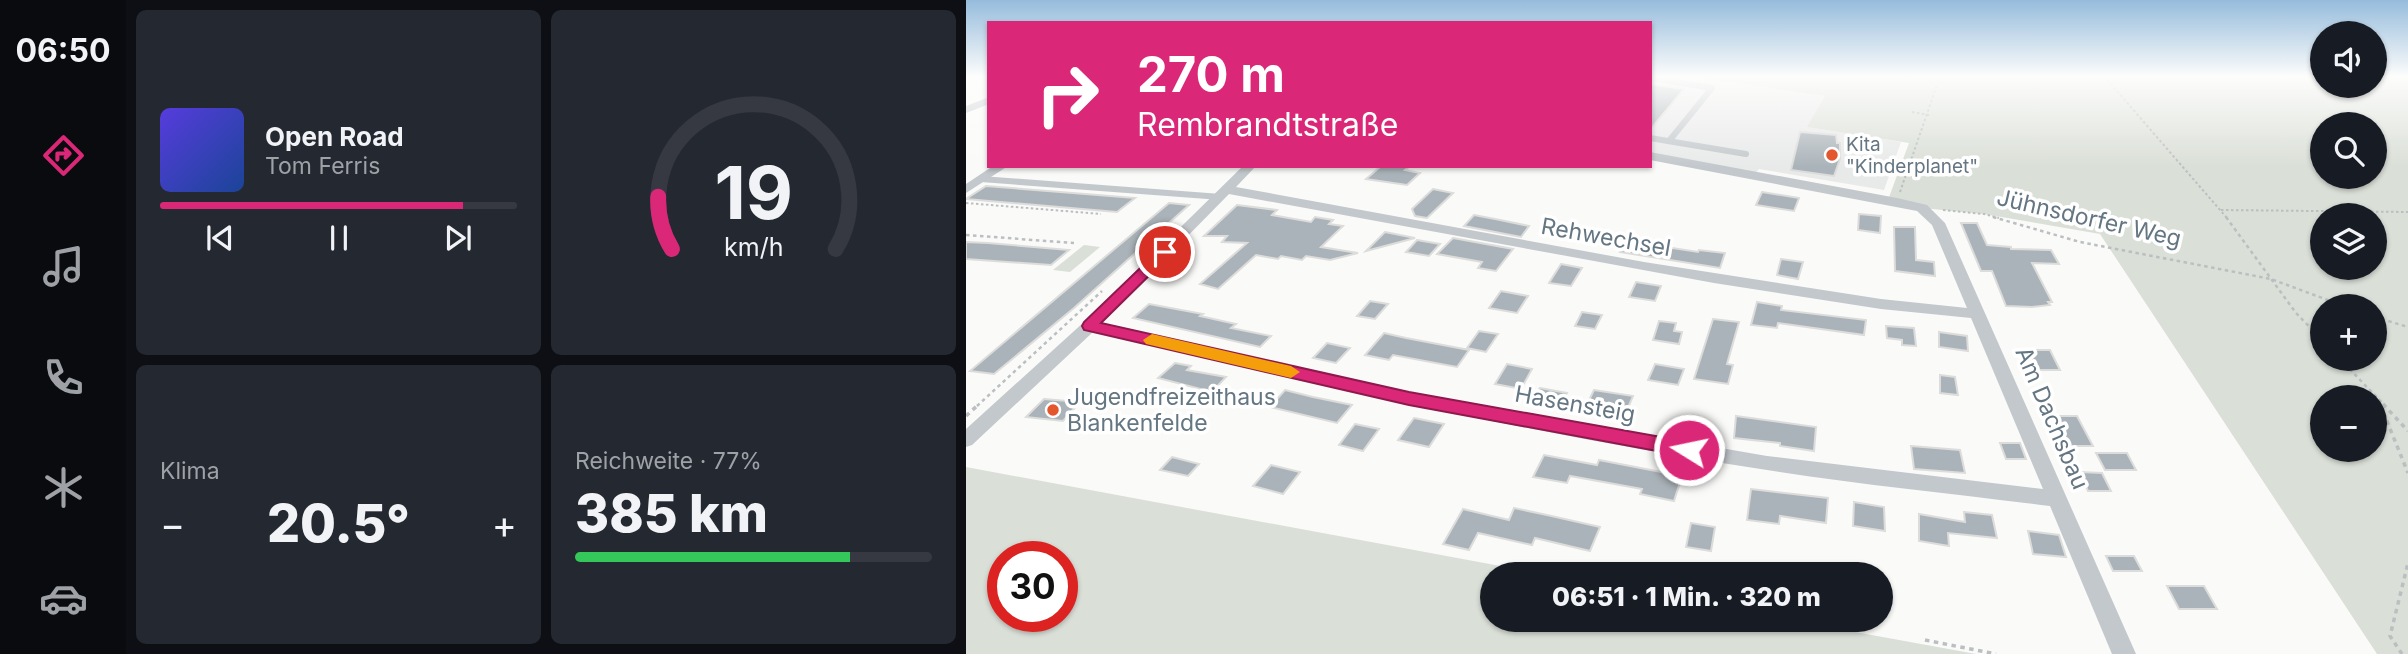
<!DOCTYPE html>
<html lang="de">
<meta charset="utf-8">
<style>
body{margin:0;font-family:Inter,sans-serif;background:#242831;color:#f1f3f6;height:100vh;display:flex;flex-direction:column;font-size:26px;white-space:nowrap}
*{box-sizing:border-box;margin:0}
p{font-size:23px;color:#9ea1a6}
.icon{flex:none;width:38px;height:38px;fill:none;stroke:currentColor;stroke-width:2;stroke-linecap:round;stroke-linejoin:round}
.map{position:relative;flex:1;overflow:hidden}
.sheet{display:flex;flex-direction:column;gap:10px;padding:10px;background:#0d0f14;width:840px}
.sheet>*{flex:none}
.banner{position:absolute;left:21px;top:21px;width:665px;height:147px;border-radius:0px;box-shadow:0 2px 5px #0004;background:#db2777;color:#fff;overflow:hidden}
.fabs{position:absolute;left:1344px;top:21px;display:grid;gap:14px}
.fabs a{display:grid;place-items:center;width:77px;height:77px;border-radius:50%;background:#171b24;box-shadow:0 2px 5px #0004;font-size:35px}
.speed{position:absolute;left:21px;top:541px;display:flex;gap:14px;font-size:35px;font-weight:700;text-align:center}
.speed>*{display:grid;place-content:center;width:91px;height:91px;border-radius:50%;background:#171b24;box-shadow:0 2px 5px #0004;line-height:1}
.speed .limit{border:10px solid #d22;background:#fff;color:#111}
.pin{position:absolute;display:grid;place-items:center;width:60px;height:60px;color:#fff;margin:-30px;border:4px solid #fff;border-radius:50%;box-shadow:0 2px 7px #0007}
.me{position:absolute;width:77px;margin:-38px;rotate:280deg;stroke-linejoin:round;filter:drop-shadow(0 0 5px #0008)}
.turn{display:flex;align-items:center;gap:24px;height:147px;padding:0 35px;font-size:32px}
.turn .icon{width:91px;height:91px;stroke-width:2.5}
.turn b{display:block;font-size:49px;line-height:60px}
.big{font-size:52px;font-weight:800;line-height:1.1}
.sheet .widget{flex:1;display:flex;flex-direction:column;justify-content:center;gap:10px;min-width:0;padding:0 24px;border-radius:10px;background:#242831}
.sheet .dial{align-items:center;gap:0}
.dial svg{height:182px;overflow:visible;fill:none;stroke:#363941;stroke-width:7;stroke-linecap:round;text-anchor:middle}
.dial text{fill:#f1f3f6;stroke:none}
.song{display:flex;align-items:center;gap:21px}
.cover{width:84px;height:84px;border-radius:10px;background:linear-gradient(135deg,hsl(250 70% 55%),hsl(220 70% 35%))}
.played{height:7px;border-radius:4px;background:linear-gradient(90deg,#db2777 85%,#363941 85%)}
.keys{display:flex;justify-content:space-around;direction:ltr}
.heat{display:flex;justify-content:space-between;align-items:center;font-size:38px;direction:ltr}
.charge{height:10px;border-radius:5px;background:linear-gradient(90deg,#34c759 77%,#363941 0)}
.sheet .tiles{flex:1;display:grid;gap:10px;grid-template-columns:repeat(2,1fr)}
.trip{position:absolute;left:514px;top:562px;width:413px;height:70px;border-radius:35px;background:#171b24;box-shadow:0 2px 5px #0004;font-weight:800;line-height:70px;text-align:center}
main{display:flex;flex:1;min-height:0}
.tab-bar{display:flex;flex-direction:column;width:126px;justify-content:space-around;align-items:center;background:#090b0e;color:#9ea1a6}
.tab-bar .icon{width:49px;height:49px}
.tab-bar .selected{color:#db2777}
.tab-bar b{font-size:32px;color:#f1f3f6}
.map>svg:first-child{display:block}
</style>
<main>
<nav class="tab-bar">
<b>06:50</b>
<svg class="icon selected" aria-label="directions" viewBox="0 0 24 24"><path d="M12 3l9 9-9 9-9-9zM9 14v-3h6M13 9l2 2-2 2"/></svg>
<svg class="icon" aria-label="music" viewBox="0 0 24 24"><path d="M9 18V5l10-2v13"/><circle cx="6" cy="18" r="3"/><circle cx="16" cy="16" r="3"/></svg>
<svg class="icon" aria-label="phone" viewBox="0 0 24 24"><path d="M5 4h4l2 5-3 2q2 4 5 5l2-3 5 2v4C11 20 4 13 5 4z"/></svg>
<svg class="icon" aria-label="climate" viewBox="0 0 24 24"><path d="M12 3v18M4 7l16 10M4 17L20 7"/></svg>
<svg class="icon" aria-label="car" viewBox="0 0 24 24"><path d="M5 17H2v-5l4-1 3-4h7l3 4 3 1v5h-3M9 17h6M6 11h13"/><circle cx="7" cy="17" r="2"/><circle cx="17" cy="17" r="2"/></svg>
</nav>
<section class="sheet">
<div class="tiles">
<div class="widget">
<div class="song"><i class="cover"></i><div><b>Open Road</b><p>Tom Ferris</p></div></div>
<div class="played"></div>
<div class="keys"><svg class="icon" aria-label="previous" viewBox="0 0 24 24"><path d="M18 5L8 12l10 7zM5 5v14"/></svg><svg class="icon" aria-label="pause" viewBox="0 0 24 24"><path d="M8 5v14M16 5v14"/></svg><svg class="icon" aria-label="next" viewBox="0 0 24 24"><path d="M6 5l10 7-10 7zM19 5v14"/></svg></div>
</div>
<div class="widget dial"><svg viewBox="0 0 100 80">
<path d="M14 69A42 42 0 1 1 86 69"/>
<path d="M14 69A42 42 0 0 1 8 46" stroke="#db2777"/>
<text x="50" y="56" font-size="32" font-weight="700">19</text>
<text x="50" y="72" font-size="11">km/h</text>
</svg></div>
<div class="widget"><p>Klima</p>
<div class="heat"><a>−</a><b class="big">20.5°</b><a>+</a></div>
</div>
<div class="widget"><p>Reichweite · 77%</p><b class="big">385 km</b><div class="charge"></div></div>
</div>
</section>
<div class="map">
<svg width="1442" height="654" viewBox="0 0 1442 654">
<rect width="100%" height="100%" fill="#fafaf8"/>
<polygon fill="#e8e9e9" points="684,76 718,76 860,96 842,127 935,142 918,190 793,169 787,176 684,156"/>
<g fill="#dadfd7" fill-rule="evenodd">
<path d="M718 76H1356V86H1409V76H1442V654H1411L1134 234 1018 214 956 208 922 200 943 143 841 127 859 96ZM1356 124H1409V177H1356ZM1356 215H1409V268H1356ZM1356 306H1409V359H1356ZM1356 397H1409V450H1356Z"/>
<polygon points="118,245 134,247 104,272 87,270"/>
<path d="M0 467 577 574H527V620H823L1010 654H0ZM37 556H96V616H37Z"/>
</g>
<g fill="#aab3b9" stroke="#dcdcda" stroke-width="2">
<polygon points="684,84 718,89 684,130"/>
<polygon points="834,132 870,135 871,143 874,143 874,159 868,176 825,170"/>
<polygon points="420,166 444,166 439,170 454,173 441,185 400,179 414,167"/>
<polygon points="20,186 119,194 169,198 151,212 0,199"/>
<polygon points="467,189 487,193 461,218 449,216 446,209"/>
<polygon points="796,192 833,198 828,211 790,205"/>
<polygon points="203,203 223,205 108,308 28,374 4,371"/>
<polygon points="271,205 311,210 306,215 345,222 349,217 367,220 363,224 377,226 355,247 392,253 364,260 340,256 336,260 315,256 312,259 290,255 252,289 234,284 281,243 256,242 261,236 238,236"/>
<polygon points="893,214 915,216 914,233 892,230"/>
<polygon points="508,215 534,220 563,226 555,237 498,226"/>
<polygon points="995,223 1011,223 1021,245 1045,247 1045,249 1085,250 1093,264 1066,263 1086,302 1082,302 1084,305 1066,307 1040,306 1026,271 1015,271"/>
<polygon points="928,227 949,227 950,260 968,262 969,276 929,271"/>
<polygon points="419,232 449,238 400,251"/>
<polygon points="487,238 547,249 530,271 512,268 516,262 471,254"/>
<polygon points="451,240 474,244 463,256 440,252"/>
<polygon points="661,241 732,252 733,250 759,253 754,268 654,252"/>
<polygon points="0,242 22,243 103,250 85,265 0,259"/>
<polygon points="815,259 837,262 832,279 811,275"/>
<polygon points="595,264 616,268 605,286 583,283"/>
<polygon points="670,282 695,286 689,301 663,297"/>
<polygon points="535,291 562,296 551,313 523,308"/>
<polygon points="404,301 422,304 409,319 391,316"/>
<polygon points="791,302 816,306 815,310 900,320 898,335 812,323 811,328 785,325"/>
<polygon points="183,304 237,314 234,316 270,324 265,328 305,336 294,347 167,318"/>
<polygon points="616,312 636,315 629,329 609,326"/>
<polygon points="747,319 773,322 761,364 767,365 762,384 728,379"/>
<polygon points="693,321 710,323 708,331 716,332 713,344 687,340"/>
<polygon points="920,326 948,328 950,346 936,345 936,340 921,338"/>
<polygon points="513,331 532,334 520,352 501,348"/>
<polygon points="973,332 1001,336 1002,351 973,347"/>
<polygon points="418,333 440,338 503,350 491,367 427,355 423,360 399,355"/>
<polygon points="361,343 384,348 370,363 347,358"/>
<polygon points="1059,350 1084,350 1094,370 1068,370"/>
<polygon points="209,363 225,366 221,370 260,377 246,392 192,378"/>
<polygon points="541,364 566,369 555,389 529,384"/>
<polygon points="689,364 718,369 712,385 682,380"/>
<polygon points="974,375 989,377 992,395 974,393"/>
<polygon points="574,388 601,393 594,407 566,401"/>
<polygon points="319,390 347,397 386,405 371,423 304,407"/>
<polygon points="628,390 667,396 659,415 619,408"/>
<polygon points="78,399 114,402 97,421 60,417"/>
<polygon points="770,416 850,427 848,451 814,446 814,443 768,438"/>
<polygon points="1086,416 1111,416 1127,446 1100,446"/>
<polygon points="448,418 478,424 463,447 432,440"/>
<polygon points="389,424 413,429 397,451 373,445"/>
<polygon points="1034,443 1054,443 1060,459 1040,459"/>
<polygon points="945,446 994,450 999,473 948,469"/>
<polygon points="1130,453 1161,453 1170,470 1139,470"/>
<polygon points="578,455 631,465 633,460 716,476 708,501 674,494 676,489 604,476 601,483 567,477"/>
<polygon points="206,457 233,464 222,476 194,470"/>
<polygon points="305,465 334,472 317,494 287,486"/>
<polygon points="1114,472 1136,473 1145,491 1122,491"/>
<polygon points="785,489 862,498 860,523 814,516 813,524 781,520"/>
<polygon points="888,502 918,507 919,531 887,526"/>
<polygon points="548,508 581,515 634,527 624,551 569,538 566,545 512,533 503,550 477,544 497,509 543,520"/>
<polygon points="998,512 1026,515 1031,538 982,533 983,546 953,541 953,514 999,522"/>
<polygon points="725,523 749,527 745,551 720,547"/>
<polygon points="1062,531 1093,535 1100,557 1067,554"/>
<polygon points="1140,556 1168,556 1176,571 1147,571"/>
<polygon points="1201,586 1238,586 1251,609 1213,609"/>
</g>
<g fill="none" stroke-linecap="round" stroke-linejoin="round">
<g stroke="#bbbfc2" stroke-width="2" stroke-dasharray="2.5 2.5" stroke-linecap="butt">
<polyline points="999,76 1070,76"/>
<polyline points="1138,76 1261,218"/>
<polyline points="936,82 941,76"/>
<polyline points="946,112 963,115"/>
<polyline points="934,192 974,76"/>
<polyline points="0,203 135,214"/>
<polyline points="977,210 1018,214 1033,218"/>
<polyline points="1255,210 1442,212"/>
</g>
<g stroke="#bbbfc2" stroke-width="2.5" stroke-dasharray="3.5 3.5" stroke-linecap="butt">
<polyline points="1027,217 1114,242 1305,279 1378,306"/>
<polyline points="1260,217 1330,313 1356,340"/>
<polyline points="0,235 108,243"/>
<polyline points="1409,317 1442,327"/>
<polyline points="1374,359 1419,406"/>
<polyline points="1413,402 1415,406"/>
<polyline points="11,406 136,291"/>
</g>
<g stroke="#bbbfc2" stroke-width="3.5" stroke-dasharray="4.5 4.5" stroke-linecap="butt">
<polyline points="1414,404 1442,473"/>
<polyline points="1417,404 1442,431"/>
<polyline points="0,416 13,404"/>
<polyline points="959,640 1030,654"/>
<polyline points="1436,654 1424,636 1442,563"/>
</g>
<g stroke="#c3c8cc" stroke-width="6">
<polyline points="684,78 746,88 703,141"/>
<polyline points="684,138 780,154"/>
<polyline points="15,179 255,197"/>
</g>
<g fill="#c3c8cc" fill-rule="evenodd">
<polygon points="23,97 23,104 0,113 0,106"/>
<path d="M684 152 931 198 961 205 979 223 1170 654H1146L1084 506C990 494 895 485 801 470 574 436 351 384 127 332L6 445 0 447V429L118 322 277 166H290L270 187 678 262 915 299 1001 308 966 225 951 211 684 160ZM263 194 748 283 915 309 1005 318 1077 489 801 456 645 429 443 393 136 323Z"/>
<polygon points="27,166 42,166 0,193 0,184"/>
</g>
</g>
<linearGradient id="sky" x2="0" y2="1"><stop stop-color="#96bcdc"/><stop offset="0.46" stop-color="#fdfdfc"/><stop offset="1" stop-color="#fdfdfc" stop-opacity="0"/></linearGradient>
<rect width="1442" height="167" fill="url(#sky)"/>
<polygon fill="#db2777" stroke="#8e194d" stroke-width="2" points="199,248 204,249 204,255 135,323 443,392 723,442 730,444 732,450 730,455 723,457 443,405 118,330 116,326 118,322 194,249"/>
<polygon fill="#f59e0b" points="186,334 325,366 334,372 325,378 180,344 177,340"/>
<g fill="#e4572e" stroke="#fff" stroke-width="2.5">
<circle cx="866" cy="155" r="7"/>
<circle cx="87" cy="410" r="7"/>
</g>
<g text-anchor="middle" stroke-width="7" stroke-linejoin="round" paint-order="stroke">
<g font-size="19" fill="#657683" stroke="#fff" text-anchor="start">
<text x="880" y="151">Kita<tspan x="880" dy="22">"Kinderplanet"</tspan></text>
</g>
<g font-size="23" fill="#657683" stroke="#fff">
<text transform="translate(1123 218) rotate(13)" y="8">Jühnsdorfer Weg</text>
<text transform="translate(640 237) rotate(10)" y="8">Rehwechsel</text>
<text transform="translate(609 404) rotate(10)" y="8">Hasensteig</text>
<text transform="translate(1086 418) rotate(67)" y="8">Am Dachsbau</text>
</g>
<g font-size="23" fill="#657683" stroke="#fff" text-anchor="start">
<text x="101" y="405">Jugendfreizeithaus<tspan x="101" dy="26">Blankenfelde</tspan></text>
</g>
</g>
</svg>
<div class="fabs">
<a><svg class="icon" aria-label="sound" viewBox="0 0 24 24"><path d="M4 9h4l5-4v14l-5-4H4zM17 9q2 3 0 6"/></svg></a>
<a><svg class="icon" aria-label="search" viewBox="0 0 24 24"><circle cx="10" cy="10" r="6"/><path d="M15 15l6 6"/></svg></a>
<a><svg class="icon" aria-label="layers" viewBox="0 0 24 24"><path d="M12 4l9 5-9 5-9-5zM3 14l9 5 9-5"/></svg></a>
<a>+</a>
<a>−</a>
</div>
<div class="speed"><div class="limit">30</div></div>
<div class="pin" style="left:199px;top:252px;background:#d93025"><svg class="icon" aria-label="arrive" viewBox="0 0 24 24"><path d="M6 21V4h12l-3 4 3 4H6"/></svg></div>
<svg class="me" style="left:723px;top:450px" viewBox="-20 -20 40 40"><circle r="17" fill="#db2777" stroke="#fff" stroke-width="3"/><path d="M0-11L8 9 0 5-8 9z" fill="#fff"/></svg>
<div class="trip">06:51 · 1 Min. · 320 m</div>
<div class="banner">
<div class="turn"><svg class="icon" aria-label="right" viewBox="0 0 24 24"><path d="M7 20v-9h11M14 6l5 5-5 5"/></svg><div><b>270 m</b>Rembrandtstraße</div></div>
</div>
</div>
</main>
